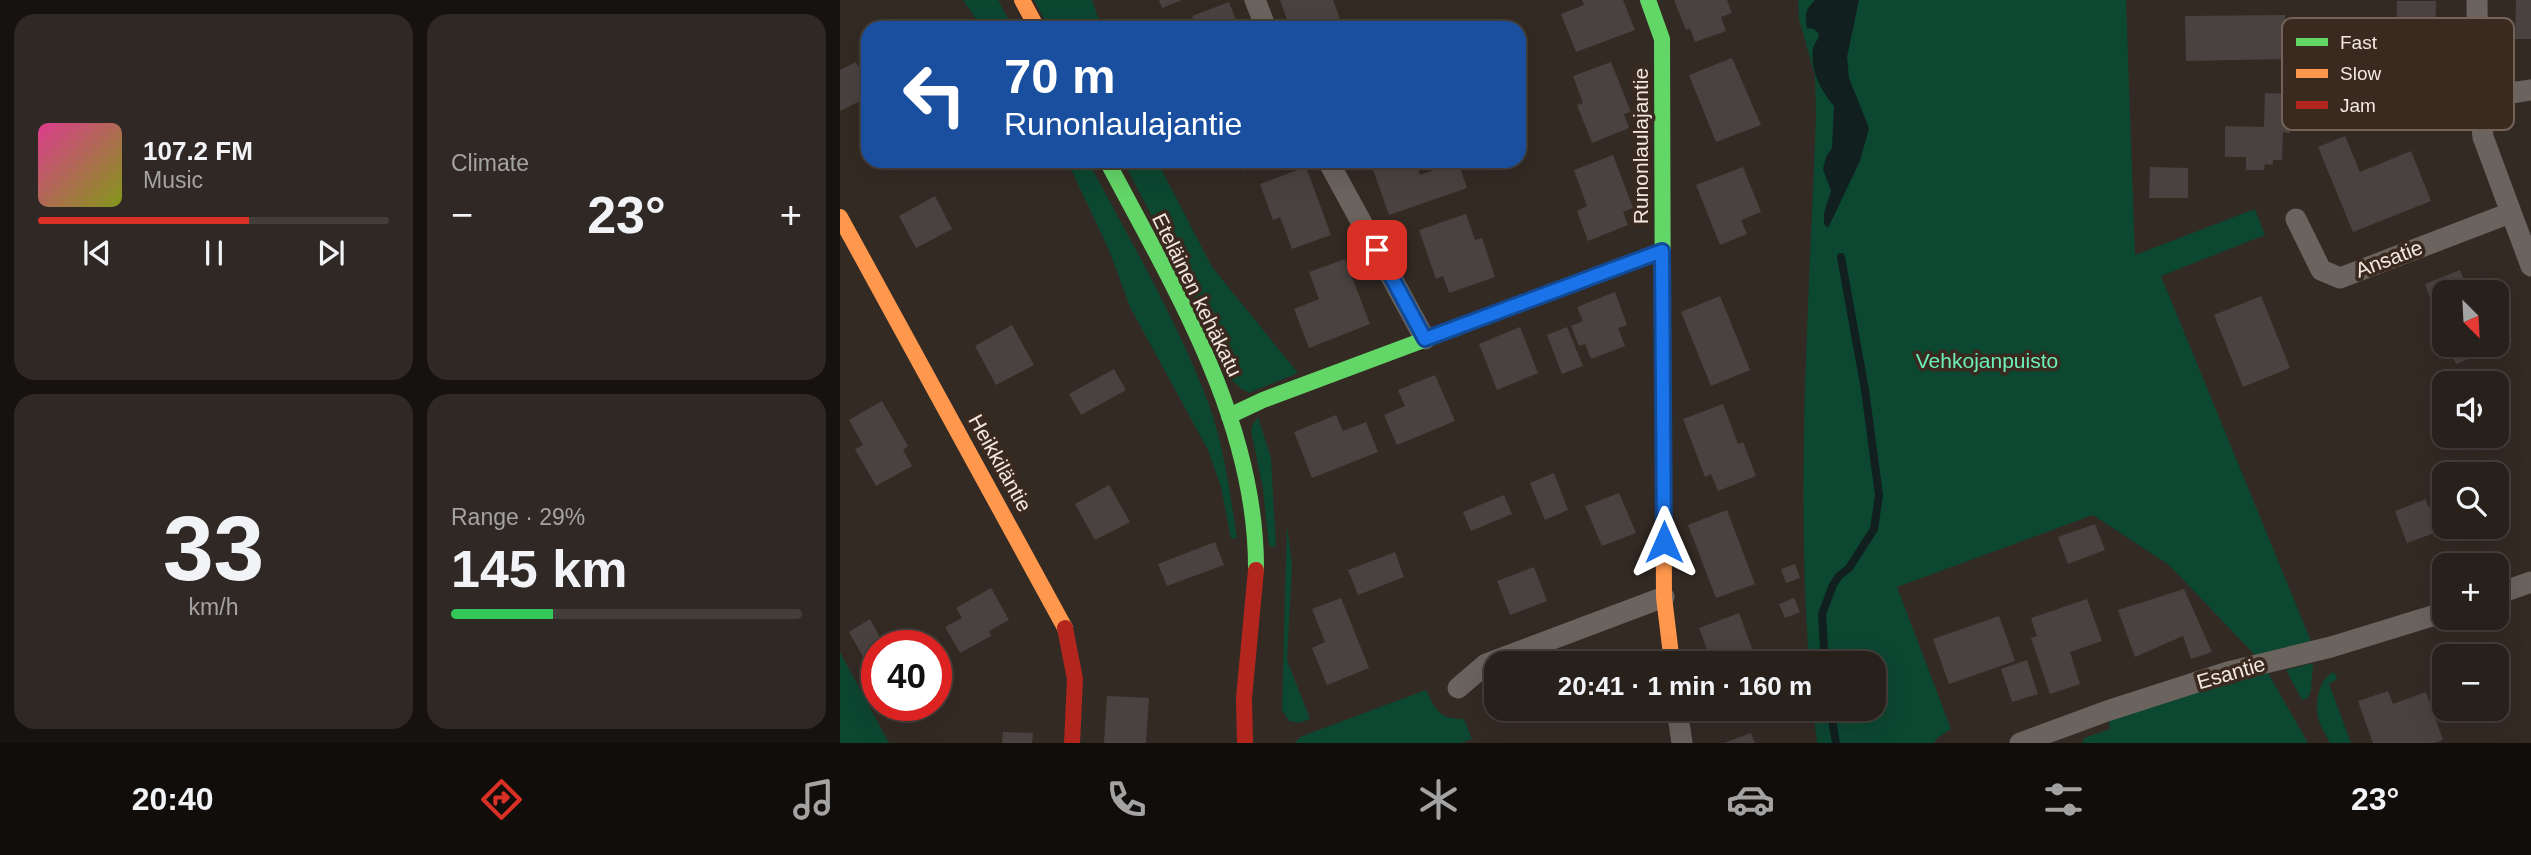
<!DOCTYPE html>
<meta charset="utf-8">
<style>
body{margin:0;font-family:Arial,sans-serif;background:#2f2824;color:#f1f3f6;height:100vh;display:flex;flex-direction:column;font-size:26px;white-space:nowrap}
*{box-sizing:border-box;margin:0}
p{font-size:23px;color:#a4a3a3}
.icon{flex:none;width:38px;height:38px;fill:none;stroke:currentColor;stroke-width:2;stroke-linecap:round;stroke-linejoin:round}
.map{position:relative;flex:1;overflow:hidden}
.sheet{display:flex;flex-direction:column;gap:14px;padding:14px;background:#15120f;width:840px}
.sheet>*{flex:none}
.top-card{position:absolute;left:21px;top:21px;width:665px;height:147px;border-radius:21px;box-shadow:0 7px 28px #0002,0 0 0 2px #433e3a;background:#1a4fa0;color:#fff;overflow:hidden}
.needle{width:46px;rotate:156deg}
.tools{position:absolute;left:1592px;top:280px;display:grid;gap:14px}
.tools a{display:grid;place-items:center;width:77px;height:77px;border-radius:14px;background:#27201b;box-shadow:0 7px 28px #0002,0 0 0 2px #433e3a;font-size:35px}
.speed{position:absolute;left:21px;top:630px;display:flex;gap:14px;font-size:35px;font-weight:700;text-align:center}
.speed>*{display:grid;place-content:center;width:91px;height:91px;border-radius:50%;background:#27201b;box-shadow:0 7px 28px #0002,0 0 0 2px #433e3a;line-height:1}
.speed .limit{border:10px solid #d22;background:#fff;color:#111}
.pin{position:absolute;display:grid;place-items:center;width:60px;height:60px;color:#fff;margin:-30px;border-radius:14px;box-shadow:0 4px 10px #0006}
.me{position:absolute;width:77px;margin:-38px;rotate:0deg;stroke-linejoin:round;filter:drop-shadow(0 0 5px #0008)}
.turn{display:flex;align-items:center;gap:24px;height:147px;padding:0 28px;font-size:32px}
.turn .icon{width:91px;height:91px;stroke-width:2.5}
.turn b{display:block;font-size:49px;line-height:60px}
.big{font-size:52px;font-weight:700;line-height:1.1}
.sheet .tile{flex:1;display:flex;flex-direction:column;justify-content:center;gap:10px;min-width:0;padding:0 24px;border-radius:21px;background:#2f2824}
.sheet .dial{align-items:center;gap:0}
.dial b{font-size:91px;line-height:1}
.song{display:flex;align-items:center;gap:21px}
.cover{width:84px;height:84px;border-radius:10px;background:linear-gradient(135deg,hsl(330 70% 55%),hsl(70 70% 35%))}
.played{height:7px;border-radius:4px;background:linear-gradient(90deg,#d93025 60%,#433e3a 60%)}
.keys{display:flex;justify-content:space-around;direction:ltr}
.heat{display:flex;justify-content:space-between;align-items:center;font-size:38px;direction:ltr}
.charge{height:10px;border-radius:5px;background:linear-gradient(90deg,#34c759 29%,#433e3a 0)}
.sheet .tiles{flex:1;display:grid;gap:14px;grid-template-columns:repeat(2,1fr)}
.trip{position:absolute;left:644px;top:651px;width:402px;height:70px;border-radius:21px;background:#27201b;box-shadow:0 7px 28px #0002,0 0 0 2px #433e3a;font-weight:700;line-height:70px;text-align:center}
.tabs{display:flex;height:112px;justify-content:space-around;align-items:center;background:#100d0b;color:#a4a3a3}
.tabs .icon{width:49px;height:49px}
.tabs .current{color:#d93025}
.tabs b{font-size:32px;color:#f1f3f6}
main{display:flex;flex:1;min-height:0}
.map>svg:first-child{display:block}
</style>
<main>
<section class="sheet">
<div class="tiles">
<div class="tile">
<div class="song"><i class="cover"></i><div><b>107.2 FM</b><p>Music</p></div></div>
<div class="played"></div>
<div class="keys"><svg class="icon" aria-label="previous" viewBox="0 0 24 24"><path d="M18 5L8 12l10 7zM5 5v14"/></svg><svg class="icon" aria-label="pause" viewBox="0 0 24 24"><path d="M8 5v14M16 5v14"/></svg><svg class="icon" aria-label="next" viewBox="0 0 24 24"><path d="M6 5l10 7-10 7zM19 5v14"/></svg></div>
</div>
<div class="tile"><p>Climate</p>
<div class="heat"><a>−</a><b class="big">23°</b><a>+</a></div>
</div>
<div class="tile dial"><b>33</b><p>km/h</p></div>
<div class="tile"><p>Range · 29%</p><b class="big">145 km</b><div class="charge"></div></div>
</div>
</section>
<div class="map">
<svg width="1691" height="743" viewBox="0 0 1691 743">
<rect width="100%" height="100%" fill="#342a24"/>
<g fill="#0c4732">
<polygon points="123,0 158,0 173,28 142,28"/>
<polygon points="194,0 252,0 262,28 209,28"/>
<path d="M958 0H1286L1295 255 1415 209 1425 235 1321 276 1471 641 1415 655 1329 565 1253 515 1057 587 1111 729 1096 739 1094 743H977L973 709H1034V663H969C956 482 969 300 976 118L975 76 959 19Z"/>
<path d="M227 161H248C290 240 336 318 368 402 384 445 390 493 397 538L391 539 381 487 368 450 290 307 269 250Z"/>
<polygon points="283,161 317,161 372,267 458,373 409,393 400,388 392,380 362,312"/>
<polygon points="418,417 431,458 436,547 429,546 423,489 411,430 414,422"/>
<polygon points="447,524 452,566 447,660 470,719 458,723 449,721 442,710"/>
<polygon points="0,652 49,743 0,743"/>
<polygon points="1473,663 1471,690 1468,698 1462,700 1446,670"/>
<path d="M1494 672 1497 679 1489 684 1511 743H1490C1486 735 1480 726 1478 717 1475 702 1479 678 1494 672Z"/>
<polygon points="1428,673 1468,743 1242,743 1244,738 1270,729 1269,721 1389,682"/>
<path d="M586 690C596 711 599 719 624 719L632 739 621 743H455L460 737Z"/>
</g>
<path fill="#111f1f" d="M975 0H1019L1007 57 1009 78 1029 128 1020 161 988 228 984 224V213L991 191 983 169 986 157 992 148 994 106C981 91 970 70 973 49 974 43 978 41 979 34L974 29 967 28C965 14 965 10 975 0Z"/>
<g fill="none" stroke-linecap="round" stroke-linejoin="round">
<g stroke="#111f1f" stroke-width="8">
<polyline points="985,663 982,614 993,585 999,576 1009,568 1034,529 1039,495 1025,390 1001,257"/>
<polyline points="990,709 996,743"/>
</g>
</g>
<g fill="#4a4240">
<polygon points="319,0 342,0 322,8"/>
<polygon points="440,0 493,0 503,27 462,28 461,25 450,28"/>
<polygon points="742,0 783,0 795,30 736,52 721,14 744,5"/>
<polygon points="834,0 887,0 892,13 881,17 886,31 855,42 850,28 846,30"/>
<polygon points="1676,0 1691,0 1691,39 1675,39"/>
<polygon points="1557,1 1596,1 1595,86 1526,85 1526,44 1556,44"/>
<polygon points="389,2 399,28 357,28 352,16"/>
<polygon points="1445,15 1446,59 1346,61 1345,16"/>
<polygon points="892,58 921,125 876,142 849,75"/>
<polygon points="16,62 28,88 28,97 0,111 0,70"/>
<polygon points="771,62 791,112 784,114 789,128 752,143 737,105 743,103 733,76"/>
<polygon points="1425,93 1451,94 1450,133 1443,132 1442,160 1433,160 1433,165 1425,164 1424,170 1406,170 1406,157 1385,157 1385,126 1424,127"/>
<polygon points="1505,136 1520,172 1571,151 1591,201 1513,232 1478,147"/>
<polygon points="773,155 793,208 783,212 788,225 748,241 737,211 747,206 734,170"/>
<polygon points="400,161 431,161 404,171"/>
<polygon points="530,161 575,161 580,175 618,162 627,188 549,215"/>
<polygon points="466,167 491,235 452,249 440,217 433,220 420,184"/>
<polygon points="903,167 921,212 901,220 907,234 880,245 856,185"/>
<polygon points="1310,167 1348,168 1348,198 1309,198"/>
<polygon points="95,196 112,229 76,248 59,216"/>
<polygon points="626,214 635,240 642,238 655,277 609,293 603,276 596,279 579,230"/>
<polygon points="505,259 530,324 469,348 454,309 479,299 469,272"/>
<polygon points="1620,270 1628,292 1605,292 1605,335 1585,284"/>
<polygon points="775,292 787,325 778,328 785,346 751,359 745,344 739,346 731,326 743,321 737,307"/>
<polygon points="880,296 910,370 871,386 841,312"/>
<polygon points="1421,296 1450,368 1403,387 1374,315"/>
<polygon points="1657,305 1672,341 1616,364 1608,345 1657,345"/>
<polygon points="172,325 194,365 156,385 135,346"/>
<polygon points="680,327 698,373 657,390 639,344"/>
<polygon points="727,327 743,366 722,374 707,335"/>
<polygon points="274,369 286,390 241,415 229,394"/>
<polygon points="595,375 615,421 557,445 544,415 565,406 558,390"/>
<polygon points="42,401 68,446 63,450 72,466 36,486 15,449 23,445 9,420"/>
<polygon points="883,404 898,444 903,442 916,476 878,491 871,474 865,477 843,419"/>
<polygon points="496,415 503,431 526,422 538,452 472,478 454,432"/>
<polygon points="714,473 728,510 705,520 690,483"/>
<polygon points="269,485 290,522 255,540 235,504"/>
<polygon points="779,493 796,533 762,546 745,506"/>
<polygon points="664,495 672,514 631,531 623,512"/>
<polygon points="1586,499 1588,507 1605,501 1605,527 1640,527 1603,541 1600,531 1567,543 1555,511"/>
<polygon points="887,510 915,584 876,598 848,525"/>
<polygon points="1255,524 1265,550 1228,564 1218,537"/>
<polygon points="375,542 384,565 327,586 318,564"/>
<polygon points="555,552 564,577 518,595 508,570"/>
<polygon points="955,564 960,578 946,583 941,569"/>
<polygon points="694,567 707,601 670,615 657,581"/>
<polygon points="151,588 169,620 149,631 151,636 120,653 105,627 122,618 116,608"/>
<polygon points="1344,589 1372,652 1351,659 1343,636 1295,657 1278,610"/>
<polygon points="501,598 529,668 487,685 472,648 485,642 472,609"/>
<polygon points="954,598 960,612 945,618 939,604"/>
<polygon points="1247,599 1262,641 1230,652 1240,684 1210,694 1191,638 1197,636 1191,618"/>
<polygon points="899,613 913,651 917,649 923,663 872,663 859,628"/>
<polygon points="1159,616 1175,661 1109,684 1093,639"/>
<polygon points="30,619 45,646 37,646 37,665 30,669 9,632"/>
<polygon points="741,650 747,663 707,663"/>
<polygon points="1187,660 1198,694 1172,702 1161,669"/>
<polygon points="1548,691 1553,704 1586,692 1603,740 1595,743 1533,743 1518,701"/>
<polygon points="267,696 309,698 306,743 264,743"/>
<polygon points="671,709 708,709 676,721"/>
<polygon points="163,732 193,733 192,743 162,743"/>
<polygon points="911,733 915,743 884,743"/>
</g>
<g fill="none" stroke-linecap="round" stroke-linejoin="round">
<g stroke="#6b635e" stroke-width="21">
<polyline points="415,0 426,28"/>
<polyline points="1637,0 1638,93 1643,137 1691,266"/>
<polyline points="1638,93 1665,94 1691,90"/>
<polyline points="488,161 585,339"/>
<polyline points="1456,219 1481,270 1500,278 1670,213"/>
<polyline points="1657,594 1691,582"/>
<polyline points="618,688 646,664 824,597"/>
<polyline points="837,709 842,743"/>
<polyline points="1180,743 1267,711 1388,672 1491,647 1605,612"/>
</g>
<g stroke="#63d668" stroke-width="16">
<polyline points="808,0 822,39 823,371"/>
<path d="M267 161C334 288 417 422 416 570"/>
<polyline points="389,416 423,400 822,251"/>
</g>
<g stroke="#ff974d" stroke-width="16">
<polyline points="182,0 197,28"/>
<polyline points="0,217 225,628"/>
<polyline points="823,371 824,597 832,663"/>
</g>
<g stroke="#b3261e" stroke-width="16">
<polyline points="225,628 235,679 232,743"/>
<polyline points="405,743 404,698 416,570"/>
</g>
</g>
<g fill="none" stroke-linecap="round" stroke-linejoin="round">
<g stroke="#114b97" stroke-width="18">
<polyline id="route" points="537,250 585,339 822,251 824,542"/>
</g>
<use href="#route" stroke="#1a73e8" stroke-width="12"/>
</g>
<g text-anchor="middle" stroke-width="7" stroke-linejoin="round" paint-order="stroke">
<g font-size="21" fill="#f3e8e1" stroke="#3a291e">
<text transform="translate(801 146) rotate(-90)" y="7">Runonlaulajantie</text>
<text transform="translate(1549 259) rotate(-21)" y="7">Ansatie</text>
<text transform="translate(357 295) rotate(64)" y="7">Eteläinen kehäkatu</text>
<text transform="translate(160 463) rotate(61)" y="7">Heikkiläntie</text>
<text transform="translate(1391 673) rotate(-16)" y="7">Esantie</text>
</g>
<g font-size="21" fill="#6cf0b9" stroke="#3a291e">
<text x="1147" y="368">Vehkojanpuisto</text>
</g>
</g>
<rect x="1442" y="18" width="232" height="112" rx="10" fill="#3a291e" stroke="#726258" stroke-width="2"/>
<rect x="1456" y="38" width="32" height="8" fill="#63d668"/>
<rect x="1456" y="69" width="32" height="9" fill="#ff974d"/>
<rect x="1456" y="101" width="32" height="8" fill="#b3261e"/>
<g font-size="19" fill="#f3e8e1">
<text x="1500" y="49">Fast</text>
<text x="1500" y="80">Slow</text>
<text x="1500" y="112">Jam</text>
</g>
</svg>
<div class="tools">
<a><svg class="needle" viewBox="-14 -14 28 28"><path d="M0-13l5 13h-10z" fill="#e53935"/><path d="M0 13l5-13h-10z" fill="#a4a3a3"/></svg></a>
<a><svg class="icon" aria-label="sound" viewBox="0 0 24 24"><path d="M4 9h4l5-4v14l-5-4H4zM17 9q2 3 0 6"/></svg></a>
<a><svg class="icon" aria-label="search" viewBox="0 0 24 24"><circle cx="10" cy="10" r="6"/><path d="M15 15l6 6"/></svg></a>
<a>+</a>
<a>−</a>
</div>
<div class="speed"><div class="limit">40</div></div>
<div class="pin" style="left:537px;top:250px;background:#d93025"><svg class="icon" aria-label="arrive" viewBox="0 0 24 24"><path d="M6 21V4h12l-3 4 3 4H6"/></svg></div>
<svg class="me" style="left:824px;top:542px" viewBox="-20 -20 40 40"><path d="M0-17L14 15 0 8-14 15z" fill="#1a73e8" stroke="#fff" stroke-width="4"/></svg>
<div class="trip">20:41 · 1 min · 160 m</div>
<div class="top-card">
<div class="turn"><svg class="icon" aria-label="left" viewBox="0 0 24 24"><path d="M17 20v-9H6M10 6l-5 5 5 5"/></svg><div><b>70 m</b>Runonlaulajantie</div></div>
</div>
</div>
</main>
<nav class="tabs">
<b>20:40</b>
<svg class="icon current" aria-label="directions" viewBox="0 0 24 24"><path d="M12 3l9 9-9 9-9-9zM9 14v-3h6M13 9l2 2-2 2"/></svg>
<svg class="icon" aria-label="music" viewBox="0 0 24 24"><path d="M9 18V5l10-2v13"/><circle cx="6" cy="18" r="3"/><circle cx="16" cy="16" r="3"/></svg>
<svg class="icon" aria-label="phone" viewBox="0 0 24 24"><path d="M5 4h4l2 5-3 2q2 4 5 5l2-3 5 2v4C11 20 4 13 5 4z"/></svg>
<svg class="icon" aria-label="climate" viewBox="0 0 24 24"><path d="M12 3v18M4 7l16 10M4 17L20 7"/></svg>
<svg class="icon" aria-label="car" viewBox="0 0 24 24"><path d="M5 17H2v-5l4-1 3-4h7l3 4 3 1v5h-3M9 17h6M6 11h13"/><circle cx="7" cy="17" r="2"/><circle cx="17" cy="17" r="2"/></svg>
<svg class="icon" aria-label="filters" viewBox="0 0 24 24"><path d="M4 7h16M4 17h16"/><circle cx="9" cy="7" r="2"/><circle cx="15" cy="17" r="2"/></svg>
<b>23°</b>
</nav>
